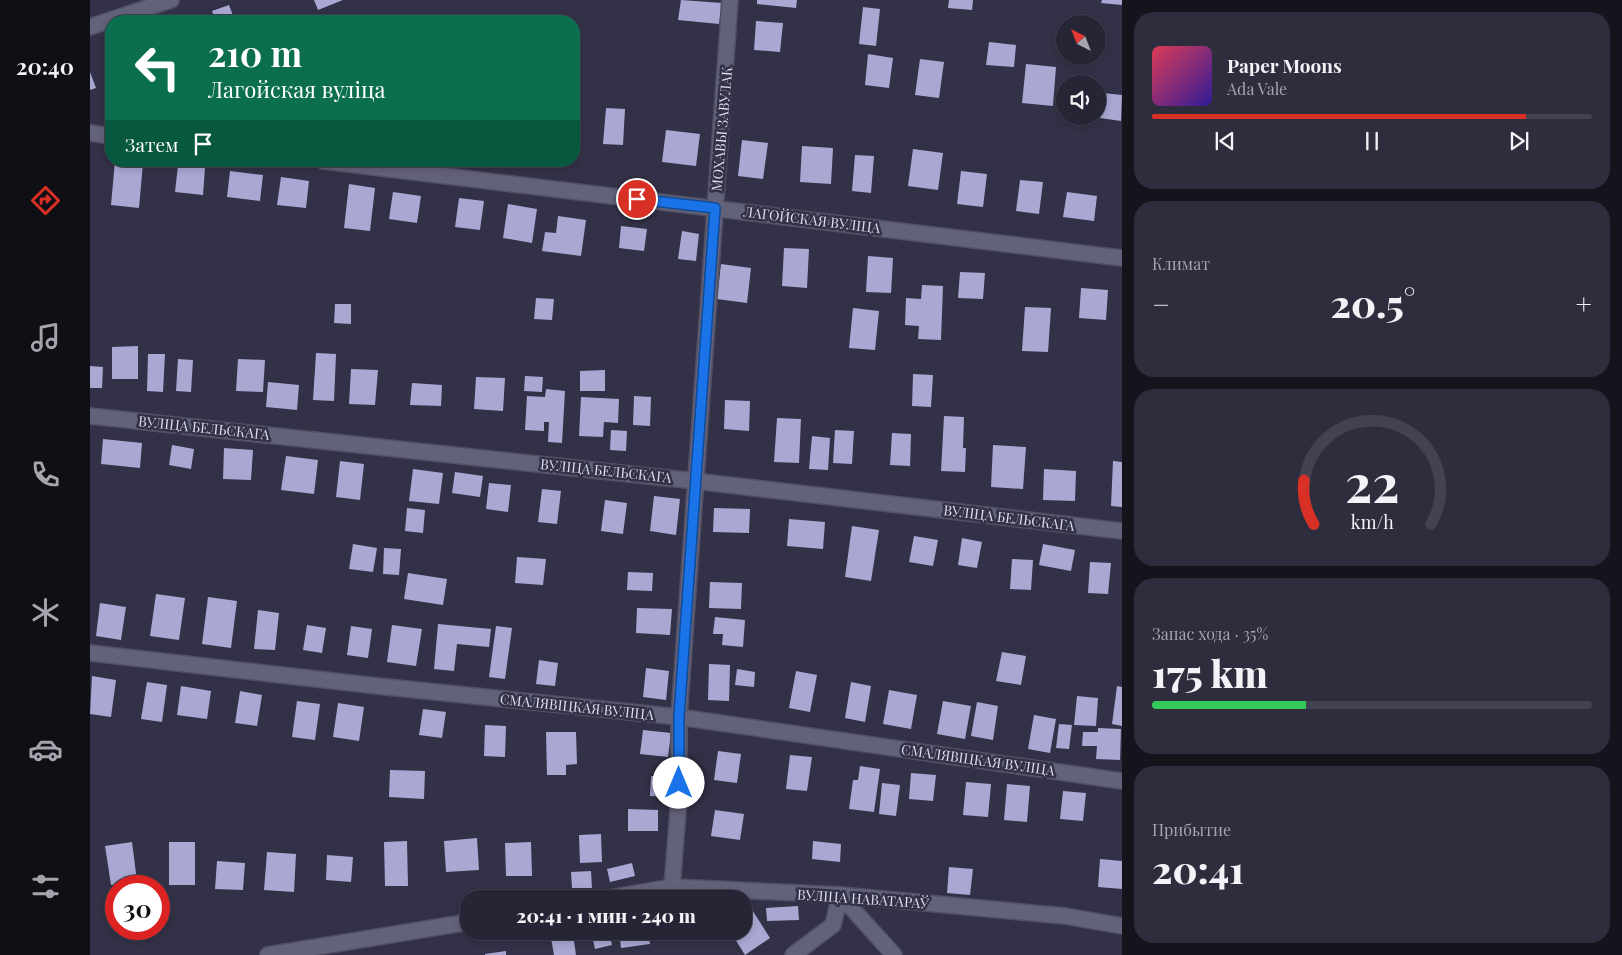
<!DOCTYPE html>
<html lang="ru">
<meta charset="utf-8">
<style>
body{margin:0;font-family:"Playfair Display",serif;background:#2e2d3d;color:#f1f3f6;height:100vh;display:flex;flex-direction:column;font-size:19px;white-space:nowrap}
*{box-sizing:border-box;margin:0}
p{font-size:16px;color:#a4a5ad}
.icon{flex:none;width:28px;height:28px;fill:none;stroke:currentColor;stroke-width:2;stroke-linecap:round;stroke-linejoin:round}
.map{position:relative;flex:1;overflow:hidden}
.drawer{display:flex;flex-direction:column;gap:12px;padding:12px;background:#15141d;width:500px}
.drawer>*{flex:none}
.banner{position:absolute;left:15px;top:15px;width:475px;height:152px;border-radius:20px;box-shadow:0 2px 8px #0003,0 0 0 1px #424250;background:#0b6e4f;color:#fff;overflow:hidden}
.needle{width:32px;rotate:318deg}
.controls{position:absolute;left:966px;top:15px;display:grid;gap:10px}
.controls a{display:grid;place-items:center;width:50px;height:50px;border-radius:50%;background:#262535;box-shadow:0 2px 8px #0003,0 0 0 1px #424250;font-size:25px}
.speed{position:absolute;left:15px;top:875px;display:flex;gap:10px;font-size:25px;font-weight:700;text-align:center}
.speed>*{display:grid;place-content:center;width:65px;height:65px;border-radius:50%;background:#262535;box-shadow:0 2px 8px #0003,0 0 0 1px #424250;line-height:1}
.speed .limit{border:8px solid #d22;background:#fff;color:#111}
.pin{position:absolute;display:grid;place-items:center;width:42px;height:42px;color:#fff;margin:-21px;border:2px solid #fff;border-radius:50%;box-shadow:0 1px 5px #0007}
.me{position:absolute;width:55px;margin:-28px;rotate:0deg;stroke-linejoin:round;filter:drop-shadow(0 0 4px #0008)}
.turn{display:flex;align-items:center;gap:18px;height:105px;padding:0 20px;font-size:22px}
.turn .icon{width:65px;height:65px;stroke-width:2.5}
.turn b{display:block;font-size:35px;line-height:42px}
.then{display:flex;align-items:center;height:48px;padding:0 20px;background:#0003;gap:10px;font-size:19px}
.big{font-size:38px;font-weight:800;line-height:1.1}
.drawer .widget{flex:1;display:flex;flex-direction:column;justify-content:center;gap:8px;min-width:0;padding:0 18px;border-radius:20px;background:#2e2d3d}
.drawer .dial{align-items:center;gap:0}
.dial svg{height:130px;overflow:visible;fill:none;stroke:#424250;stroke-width:7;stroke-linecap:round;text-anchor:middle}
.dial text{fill:#f1f3f6;stroke:none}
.song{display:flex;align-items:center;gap:15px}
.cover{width:60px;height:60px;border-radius:8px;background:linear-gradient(135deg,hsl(350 70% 55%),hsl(250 70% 35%))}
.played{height:5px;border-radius:2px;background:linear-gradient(90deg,#d93025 85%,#424250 85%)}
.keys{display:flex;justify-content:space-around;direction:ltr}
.heat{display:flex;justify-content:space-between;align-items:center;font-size:28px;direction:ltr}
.charge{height:8px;border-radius:4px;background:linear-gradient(90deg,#34c759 35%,#424250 0)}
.trip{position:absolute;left:370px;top:890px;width:292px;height:50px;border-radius:20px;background:#262535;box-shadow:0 2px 8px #0003,0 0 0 1px #424250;font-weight:800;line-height:50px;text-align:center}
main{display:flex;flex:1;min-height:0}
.menu{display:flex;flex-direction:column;width:90px;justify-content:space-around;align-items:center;background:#0f0f15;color:#a4a5ad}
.menu .icon{width:35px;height:35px}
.menu .current{color:#d93025}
.menu b{font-size:22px;color:#f1f3f6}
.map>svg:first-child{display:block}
</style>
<main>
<nav class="menu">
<b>20:40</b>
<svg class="icon current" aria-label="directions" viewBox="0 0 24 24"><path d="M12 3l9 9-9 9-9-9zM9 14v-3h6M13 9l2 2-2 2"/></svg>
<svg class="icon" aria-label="music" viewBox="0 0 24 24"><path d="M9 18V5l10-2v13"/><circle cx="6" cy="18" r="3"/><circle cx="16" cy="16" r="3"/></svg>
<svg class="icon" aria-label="phone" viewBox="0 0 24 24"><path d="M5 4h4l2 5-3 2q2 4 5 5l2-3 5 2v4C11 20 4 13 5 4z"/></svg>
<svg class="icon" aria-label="climate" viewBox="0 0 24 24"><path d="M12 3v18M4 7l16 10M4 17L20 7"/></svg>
<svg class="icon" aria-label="car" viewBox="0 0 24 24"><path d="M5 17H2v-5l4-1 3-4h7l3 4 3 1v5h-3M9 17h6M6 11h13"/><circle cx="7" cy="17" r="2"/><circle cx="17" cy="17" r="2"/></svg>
<svg class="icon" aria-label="filters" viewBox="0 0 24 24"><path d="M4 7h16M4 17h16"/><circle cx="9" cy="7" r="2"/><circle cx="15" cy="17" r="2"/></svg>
</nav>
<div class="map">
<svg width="1032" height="955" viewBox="0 0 1032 955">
<rect width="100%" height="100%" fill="#323147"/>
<g fill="#a9a8d3">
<polygon points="224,0 253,0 228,10"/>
<polygon points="591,0 632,3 629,24 588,20"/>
<polygon points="667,0 707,0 706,8 667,4"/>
<polygon points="859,0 883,0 882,10 858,8"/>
<polygon points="1012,0 1032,0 1032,5 1011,3"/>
<polygon points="139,5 145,21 126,21 122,11"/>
<polygon points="773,7 790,9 786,46 769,44"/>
<polygon points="666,21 693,23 690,52 664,50"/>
<polygon points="899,42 926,45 924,67 896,65"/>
<polygon points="778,54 803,58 799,88 775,85"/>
<polygon points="830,59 854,62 849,98 825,95"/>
<polygon points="936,64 966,67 963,106 932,103"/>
<polygon points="0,72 6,88 0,90"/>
<polygon points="1013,93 1032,95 1031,121 1010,118"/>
<polygon points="516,108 535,109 533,145 513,144"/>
<polygon points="576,130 610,134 606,166 572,162"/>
<polygon points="652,140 678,143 673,179 648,176"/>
<polygon points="712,146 743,148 741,184 710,182"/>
<polygon points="823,149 853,153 848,190 818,186"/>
<polygon points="765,155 784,156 781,193 762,191"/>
<polygon points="25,161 53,163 49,208 21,205"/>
<polygon points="88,165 115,168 113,195 85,192"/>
<polygon points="140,171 173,175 170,201 137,197"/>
<polygon points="871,171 897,174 893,207 867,204"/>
<polygon points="191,177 219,181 216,208 187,205"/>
<polygon points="930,180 953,182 949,214 926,211"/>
<polygon points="259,184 285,188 280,231 254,228"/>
<polygon points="303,192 331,196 327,223 299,219"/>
<polygon points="977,192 1007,196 1004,221 973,217"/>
<polygon points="369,198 394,201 390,230 365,227"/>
<polygon points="418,204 447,209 442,243 413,238"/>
<polygon points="468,216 496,220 491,256 452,251 455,232 466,233"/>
<polygon points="531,226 557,229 554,251 529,248"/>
<polygon points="592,231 609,234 606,261 588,259"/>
<polygon points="694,248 719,249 717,288 692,286"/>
<polygon points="778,256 803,258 801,293 776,292"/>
<polygon points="631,264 661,268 657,303 627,299"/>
<polygon points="870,272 895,273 893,299 868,298"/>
<polygon points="832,285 853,286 851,340 828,339 829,326 815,325 816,298 831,299"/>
<polygon points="991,288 1018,290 1016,320 989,318"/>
<polygon points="446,298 464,299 462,320 444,319"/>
<polygon points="245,304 261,304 261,324 244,323"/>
<polygon points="935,307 961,308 958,352 932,351"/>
<polygon points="763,308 789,311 785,350 759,348"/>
<polygon points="48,346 48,379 22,379 22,347"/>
<polygon points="226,353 246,354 244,401 223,400"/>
<polygon points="58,354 75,354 73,392 57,391"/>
<polygon points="88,359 103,360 101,392 86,391"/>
<polygon points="148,359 175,360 173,392 146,391"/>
<polygon points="0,366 13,367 12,388 0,388"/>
<polygon points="261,369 288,370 285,405 259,404"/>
<polygon points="515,370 515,391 490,391 490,371"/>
<polygon points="823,374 843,375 841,407 822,406"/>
<polygon points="435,376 453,377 452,392 434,391"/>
<polygon points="386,377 415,378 413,411 384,409"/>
<polygon points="178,382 209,385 207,410 176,407"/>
<polygon points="322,383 352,385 351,406 320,405"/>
<polygon points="456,389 475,391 472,443 458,442 459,422 454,422 454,431 435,430 437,396 455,397"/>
<polygon points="544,396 561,397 560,426 543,425"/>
<polygon points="491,397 529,399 528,423 514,422 513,437 489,436"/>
<polygon points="635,400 660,401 659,431 634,429"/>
<polygon points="854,416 874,417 873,448 876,448 875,472 851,471"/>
<polygon points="687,418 711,419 709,463 684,462"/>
<polygon points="521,430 537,431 536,451 520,450"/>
<polygon points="745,430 764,431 762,464 743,463"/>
<polygon points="802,433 821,434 820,466 800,465"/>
<polygon points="722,436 740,438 738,470 719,469"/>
<polygon points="13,439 52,443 50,468 11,464"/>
<polygon points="82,445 104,449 101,469 79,465"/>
<polygon points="903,445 936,447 933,489 901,487"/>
<polygon points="134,448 163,450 161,480 133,479"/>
<polygon points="196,456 228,460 224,494 191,490"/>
<polygon points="250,461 274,464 270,500 246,497"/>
<polygon points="1023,461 1032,462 1032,507 1021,506"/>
<polygon points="323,469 353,473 349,504 319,501"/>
<polygon points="954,469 986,471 985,501 953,500"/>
<polygon points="365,472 393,476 390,497 362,493"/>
<polygon points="399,483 421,485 418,512 396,509"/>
<polygon points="452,489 471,491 467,524 448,522"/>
<polygon points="564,496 590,499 586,535 560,531"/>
<polygon points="515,500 537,503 533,534 511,531"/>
<polygon points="317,508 335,510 333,533 315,531"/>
<polygon points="624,508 660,509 659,533 623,532"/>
<polygon points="699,519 735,522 733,549 697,546"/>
<polygon points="762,526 789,530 781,581 755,577"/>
<polygon points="824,536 848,540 843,566 819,562"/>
<polygon points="872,538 892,542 887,568 868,565"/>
<polygon points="263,544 287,548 283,572 259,569"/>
<polygon points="953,544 985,550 981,571 949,565"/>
<polygon points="294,548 311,549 309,575 293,574"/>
<polygon points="427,557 456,559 453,585 425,583"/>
<polygon points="922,559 943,560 941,590 920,589"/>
<polygon points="1000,562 1021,563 1018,594 998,593"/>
<polygon points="538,572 563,573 562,591 537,590"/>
<polygon points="318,573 357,579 353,605 314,599"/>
<polygon points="620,582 652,583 651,609 619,608"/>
<polygon points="66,594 95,598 89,640 60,636"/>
<polygon points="118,597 147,601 141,648 112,644"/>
<polygon points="10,603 36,607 31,640 6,636"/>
<polygon points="547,608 582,609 580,635 546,633"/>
<polygon points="168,610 189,613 185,650 164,649"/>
<polygon points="625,617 655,620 653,647 632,645 633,634 623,634"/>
<polygon points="348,624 401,629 399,647 367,644 364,671 344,669"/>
<polygon points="217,625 236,628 232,653 213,650"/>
<polygon points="302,625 332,629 326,666 297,662"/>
<polygon points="261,626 282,629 278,658 257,655"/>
<polygon points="406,626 422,628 415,679 399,677"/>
<polygon points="912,652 936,656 931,685 906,681"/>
<polygon points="449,660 468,663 465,686 446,684"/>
<polygon points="619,664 640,665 639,701 618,700"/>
<polygon points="556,668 579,671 576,700 553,697"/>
<polygon points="647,669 665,672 664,687 645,685"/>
<polygon points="706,671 727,675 720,712 699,708"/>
<polygon points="2,676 26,680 21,717 0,714"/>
<polygon points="57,682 77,685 72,722 51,719"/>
<polygon points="761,682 781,686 775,722 755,718"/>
<polygon points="91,686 121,691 117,719 87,715"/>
<polygon points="1027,686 1032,687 1032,726 1022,724"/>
<polygon points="799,690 827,695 821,729 793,724"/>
<polygon points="150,691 172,695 167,726 145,723"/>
<polygon points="987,696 1008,698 1006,726 984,725"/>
<polygon points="207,701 230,704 225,740 202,737"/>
<polygon points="853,701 881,706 875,739 847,734"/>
<polygon points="887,702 908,706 903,740 881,736"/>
<polygon points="248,703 274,707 269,741 243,737"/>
<polygon points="333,709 356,712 352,738 329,735"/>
<polygon points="944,715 966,719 960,753 938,749"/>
<polygon points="969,724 982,725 979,749 966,748"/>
<polygon points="395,725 416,726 415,757 394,756"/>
<polygon points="1008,728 1031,729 1030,760 1006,759 1007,746 992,746 993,732 1008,732"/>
<polygon points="553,730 581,733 578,757 550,754"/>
<polygon points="456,732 486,732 487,764 476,765 476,775 457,775"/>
<polygon points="628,751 651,754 647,783 624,780"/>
<polygon points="700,755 722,757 717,791 696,789"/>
<polygon points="770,766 790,769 784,812 759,809 763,780 768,780"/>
<polygon points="300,770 335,771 334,799 299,797"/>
<polygon points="821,773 846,775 843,801 819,799"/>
<polygon points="561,776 582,777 581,797 560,796"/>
<polygon points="876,782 901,784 898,817 873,815"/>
<polygon points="792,783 810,785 806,816 789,814"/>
<polygon points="917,784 940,786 937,822 914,820"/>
<polygon points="973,791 996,793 993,821 970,819"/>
<polygon points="538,809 568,810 568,831 538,831"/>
<polygon points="625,810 654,814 650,840 621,836"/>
<polygon points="511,834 512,862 490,863 489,835"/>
<polygon points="387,838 389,870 356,872 354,841"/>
<polygon points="317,841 318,886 295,886 294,842"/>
<polygon points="723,841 751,844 750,862 722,859"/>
<polygon points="42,842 47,881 21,885 15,846"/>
<rect x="79" y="842" width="26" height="43"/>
<polygon points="441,842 442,876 416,876 415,843"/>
<polygon points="177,852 206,854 204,892 174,890"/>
<polygon points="237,855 263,857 261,882 236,880"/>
<polygon points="1010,859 1032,861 1032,889 1008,887"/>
<polygon points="127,861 155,863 153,890 125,889"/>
<polygon points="542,863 545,876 520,882 517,869"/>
<polygon points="859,867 883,869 880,895 857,893"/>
<polygon points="501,871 502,888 482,888 481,872"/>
<polygon points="659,905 680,938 655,955 640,931 654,931 654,909"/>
<polygon points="708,906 709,920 677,921 676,908"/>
<polygon points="501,931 519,931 522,945 505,949"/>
<polygon points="529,931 558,931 560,944 531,948"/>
<polygon points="483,934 486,955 464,955 461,938"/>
<polygon points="416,951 416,955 395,955 395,954"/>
</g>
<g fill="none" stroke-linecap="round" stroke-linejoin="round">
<g stroke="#514f62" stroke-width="18">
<g id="minor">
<polyline points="0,27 81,0"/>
<polyline points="0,133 21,136"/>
<polyline points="233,161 1032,258"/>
<polyline points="0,416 605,481 1032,531"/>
<polyline points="0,653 287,686 589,717 1032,781"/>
<polyline points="582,887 589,799 589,717 640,0"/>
<polyline points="750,895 804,955"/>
<polyline points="513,899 582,887 750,895 975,916 1032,926"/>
<polyline points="178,955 379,922"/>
<polyline points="703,955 743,925 750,895"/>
</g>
</g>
<use href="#minor" stroke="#63627b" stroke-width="15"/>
</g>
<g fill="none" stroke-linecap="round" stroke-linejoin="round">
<g stroke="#114b97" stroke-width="12">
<polyline id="route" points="547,199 625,208 589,717 589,783"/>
</g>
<use href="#route" stroke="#1a73e8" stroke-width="9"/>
</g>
<g text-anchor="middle" stroke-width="5" stroke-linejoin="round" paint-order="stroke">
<g font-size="14" fill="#ddddeb" stroke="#323147">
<text transform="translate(632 129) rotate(-85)" y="5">МОХАВЫ ЗАВУЛАК</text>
<text transform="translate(722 220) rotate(7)" y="5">ЛАГОЙСКАЯ ВУЛІЦА</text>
<text transform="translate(114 428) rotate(6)" y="5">ВУЛІЦА БЕЛЬСКАГА</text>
<text transform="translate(516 471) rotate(6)" y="5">ВУЛІЦА БЕЛЬСКАГА</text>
<text transform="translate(919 518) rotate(7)" y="5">ВУЛІЦА БЕЛЬСКАГА</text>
<text transform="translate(487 707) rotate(6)" y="5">СМАЛЯВІЦКАЯ ВУЛІЦА</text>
<text transform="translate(888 760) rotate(8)" y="5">СМАЛЯВІЦКАЯ ВУЛІЦА</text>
<text transform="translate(773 899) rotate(4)" y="5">ВУЛІЦА НАВАТАРАЎ</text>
</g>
</g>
</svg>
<div class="controls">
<a><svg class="needle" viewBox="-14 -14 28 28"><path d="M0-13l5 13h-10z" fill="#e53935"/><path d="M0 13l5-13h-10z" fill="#a4a5ad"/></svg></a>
<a><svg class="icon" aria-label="sound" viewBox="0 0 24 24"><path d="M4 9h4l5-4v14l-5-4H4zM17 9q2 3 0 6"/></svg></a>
</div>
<div class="speed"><div class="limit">30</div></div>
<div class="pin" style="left:547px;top:199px;background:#d93025"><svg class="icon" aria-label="arrive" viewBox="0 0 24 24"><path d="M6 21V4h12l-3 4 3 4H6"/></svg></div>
<svg class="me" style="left:589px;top:783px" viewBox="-20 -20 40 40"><circle r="19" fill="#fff"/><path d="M0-13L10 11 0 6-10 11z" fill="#1a73e8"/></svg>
<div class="trip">20:41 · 1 мин · 240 m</div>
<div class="banner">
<div class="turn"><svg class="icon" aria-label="left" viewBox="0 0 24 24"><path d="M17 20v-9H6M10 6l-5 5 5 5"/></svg><div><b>210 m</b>Лагойская вуліца</div></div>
<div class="then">Затем<svg class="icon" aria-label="arrive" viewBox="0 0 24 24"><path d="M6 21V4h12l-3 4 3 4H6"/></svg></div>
</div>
</div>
<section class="drawer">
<div class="widget">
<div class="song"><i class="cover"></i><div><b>Paper Moons</b><p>Ada Vale</p></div></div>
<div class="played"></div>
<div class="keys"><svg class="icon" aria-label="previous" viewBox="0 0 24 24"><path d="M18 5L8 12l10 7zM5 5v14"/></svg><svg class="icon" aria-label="pause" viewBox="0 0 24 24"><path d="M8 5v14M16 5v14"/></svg><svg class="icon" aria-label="next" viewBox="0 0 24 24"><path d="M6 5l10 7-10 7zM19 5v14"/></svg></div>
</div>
<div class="widget"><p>Климат</p>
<div class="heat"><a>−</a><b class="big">20.5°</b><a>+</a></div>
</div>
<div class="widget dial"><svg viewBox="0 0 100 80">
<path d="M14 69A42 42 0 1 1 86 69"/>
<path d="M14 69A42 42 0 0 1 8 42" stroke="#d93025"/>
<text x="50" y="56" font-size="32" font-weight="700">22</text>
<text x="50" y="72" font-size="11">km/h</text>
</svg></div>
<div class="widget"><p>Запас хода · 35%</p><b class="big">175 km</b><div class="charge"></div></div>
<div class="widget"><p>Прибытие</p><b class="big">20:41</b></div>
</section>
</main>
